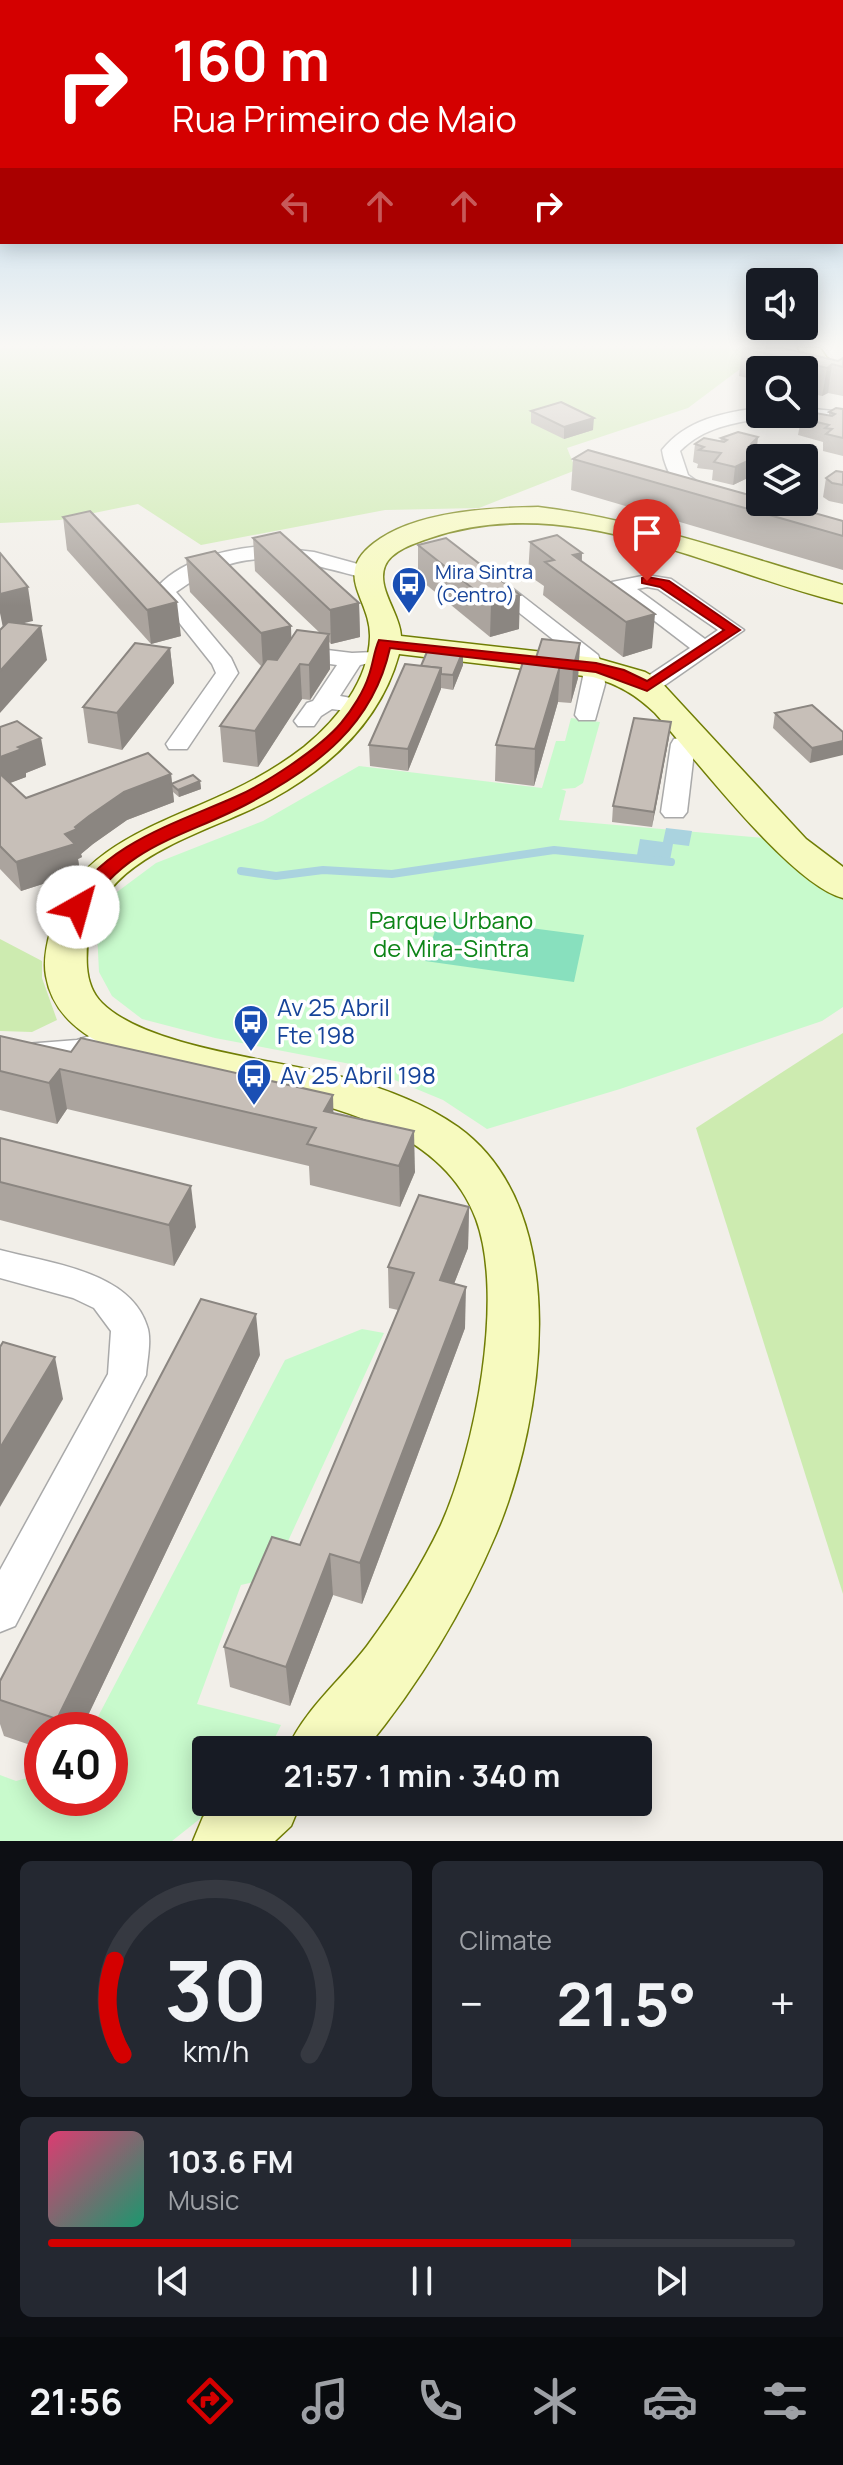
<!DOCTYPE html>
<meta charset="utf-8">
<style>
body{margin:0;font-family:Manrope,sans-serif;background:#242831;color:#f1f3f6;height:100vh;display:flex;flex-direction:column;font-size:30px;white-space:nowrap}
*{box-sizing:border-box;margin:0}
p{font-size:26px;color:#9ea1a6}
.icon{flex:none;width:44px;height:44px;fill:none;stroke:currentColor;stroke-width:2;stroke-linecap:round;stroke-linejoin:round}
.map{position:relative;height:1841px;overflow:hidden}
.side{display:flex;flex-direction:column;gap:20px;padding:20px;background:#0d0f14;flex:1}
.side>*{flex:none}
.top-card{position:absolute;left:0px;top:0px;width:844px;height:244px;box-shadow:0 4px 20px #0003;background:#d40000;color:#fff;overflow:hidden}
.fabs{position:absolute;left:746px;top:268px;display:grid;gap:16px}
.fabs a{display:grid;place-items:center;width:72px;height:72px;border-radius:8px;background:#171b24;box-shadow:0 4px 20px #0003;font-size:40px}
.speed{position:absolute;left:24px;top:1712px;display:flex;gap:16px;font-size:40px;font-weight:700;text-align:center}
.speed>*{display:grid;place-content:center;width:104px;height:104px;border-radius:50%;background:#171b24;box-shadow:0 4px 20px #0003;line-height:1}
.speed .limit{border:12px solid #d22;background:#fff;color:#111}
.pin{position:absolute;display:grid;place-items:center;width:68px;height:68px;color:#fff;margin:-82px -34px;border-radius:50% 50% 50% 0;rotate:-45deg;box-shadow:0 0 8px #0007}
.pin .icon{rotate:45deg}
.me{position:absolute;width:88px;margin:-44px;rotate:38deg;stroke-linejoin:round;filter:drop-shadow(0 0 6px #0008)}
.turn{display:flex;align-items:center;gap:28px;height:168px;padding:0 40px;font-size:36px}
.turn .icon{width:104px;height:104px;stroke-width:2.5}
.turn b{display:block;font-size:56px;line-height:68px}
.lanes{display:flex;align-items:center;height:76px;padding:0 40px;background:#0003;justify-content:center;gap:40px;direction:ltr}
.lanes .off{opacity:.35}
.big{font-size:60px;font-weight:700;line-height:1.1}
.side .card{flex:1;display:flex;flex-direction:column;justify-content:center;gap:12px;min-width:0;padding:0 28px;border-radius:12px;background:#242831}
.side .dial{align-items:center;gap:0}
.dial svg{height:208px;overflow:visible;fill:none;stroke:#363941;stroke-width:7;stroke-linecap:round;text-anchor:middle}
.dial text{fill:#f1f3f6;stroke:none}
.song{display:flex;align-items:center;gap:24px}
.cover{width:96px;height:96px;border-radius:12px;background:linear-gradient(135deg,hsl(340 70% 55%),hsl(160 70% 35%))}
.played{height:8px;border-radius:4px;background:linear-gradient(90deg,#d40000 70%,#363941 70%)}
.keys{display:flex;justify-content:space-around;direction:ltr}
.heat{display:flex;justify-content:space-between;align-items:center;font-size:44px;direction:ltr}
.side .tiles{flex:1;display:grid;gap:20px;grid-template-columns:1fr 1fr}
.card:last-child{grid-column:span 2}
.trip{position:absolute;left:192px;top:1736px;width:460px;height:80px;border-radius:8px;background:#171b24;box-shadow:0 4px 20px #0003;font-weight:700;line-height:80px;text-align:center}
.dock{display:flex;height:128px;justify-content:space-around;align-items:center;background:#090b0e;color:#9ea1a6}
.dock .icon{width:56px;height:56px}
.dock .on{color:#d40000}
.dock b{font-size:36px;color:#f1f3f6}
.map>svg:first-child{display:block}
</style>
<div class="map">
<svg width="843" height="1841" viewBox="0 0 843 1841">
<rect width="100%" height="100%" fill="#f2efe9"/>
<g fill="#cdebb0">
<polygon points="0,348 779,348 748,363 688,408 567,448 576,470 479,508 385,510 201,545 138,504 60,520 0,523"/>
<polygon points="0,939 42,961 42,978 57,1020 32,1032 0,1031"/>
<polygon points="843,1033 843,1594 696,1128"/>
</g>
<g fill="#c8facc">
<polygon points="571,718 600,722 583,783 575,788 561,789 566,791 559,820 764,838 843,898 843,1007 822,1021 620,1089 487,1129 443,1100 361,1066 215,1038 142,1019 112,996 99,972 97,932 117,892 156,863 263,821 359,766 542,788 556,741 565,741"/>
<polygon points="362,1329 384,1333 271,1578 241,1585 197,1704 281,1725 269,1750 206,1750 206,1802 221,1802 172,1841 0,1841 0,1775 16,1781 42,1774 42,1798 110,1798 110,1730 91,1730 285,1360"/>
</g>
<polygon fill="#88e0be" points="440,916 584,935 574,982 425,961"/>
<polygon fill="#aad3df" points="666,828 692,831 689,846 673,844 670,860 637,855 640,839 663,842"/>
<g fill="none" stroke-linecap="round" stroke-linejoin="round">
<polyline stroke="#aad3df" stroke-width="8" points="241,871 276,876 323,870 392,874 554,850 671,862"/>
<g stroke="#a9a9a9" stroke-width="3">
<g id="street">
<path d="M760 408V414H768L766 417C733 424 705 426 680 451L688 475 713 493 715 497 713 501C685 508 665 473 662 450 686 420 724 412 760 408Z"/>
<polygon points="804,408 843,412 843,422 798,417 796,414 804,414"/>
<path d="M263 546 314 552 376 569 379 573 369 579C291 560 247 540 176 592L231 658 238 673 187 749H169L166 744 216 673 212 664 154 591C178 560 226 549 263 546Z"/>
<polygon points="491,575 498,577 598,655 604,670 605,684 595,720 579,720 575,715 583,677 578,659 484,585 481,581"/>
<path d="M647 575 671 579 744 630 655 692H639L636 687 639 682 690 648 609 586 612 582ZM647 587 658 589 718 630 705 639 637 589Z"/>
<polygon points="294,646 352,653 374,652 377,657 374,662 360,665 340,696 368,701 372,706 368,711 360,713 332,709 321,716 314,726 298,726 294,721 307,703 313,701 337,665 286,658 283,653 286,648"/>
<polygon points="683,737 692,739 695,744 687,812 683,817 665,817 661,812 671,744 674,739"/>
<polygon points="122,1026 133,1029 137,1036 133,1043 79,1060 0,1068 0,1046 77,1040"/>
<path d="M0 1250C48 1263 130 1271 147 1326 152 1339 147 1361 146 1375L15 1626 0 1632V1570L108 1374 111 1331 94 1308 73 1298 0 1278Z"/>
</g>
</g>
<g stroke="#707d05" stroke-width="3">
<g id="secondary">
<polygon points="798,348 820,348 827,358 843,367 843,383 811,368"/>
<path d="M538 507C644 520 741 556 843 585V603C710 570 569 490 430 538 415 543 391 551 385 566 376 588 400 613 401 636L596 658 645 672 659 680 806 839 843 867V898C791 885 694 757 655 713 635 694 619 685 593 677L399 654C381 720 330 767 272 799 198 839 80 858 87 967 88 980 92 993 102 1003 147 1048 279 1060 342 1077 383 1088 424 1103 458 1127 575 1211 544 1419 496 1534 463 1612 419 1684 365 1750H287C304 1710 341 1680 367 1646 395 1608 421 1567 441 1525 475 1450 505 1297 476 1219 413 1047 70 1118 46 976 43 960 47 943 51 929 74 846 162 824 231 791 257 779 282 764 304 747 337 720 369 680 370 637 371 599 332 575 374 543 415 511 489 508 538 507Z"/>
<polygon points="218,1802 301,1802 291,1826 275,1841 193,1841 203,1817"/>
</g>
</g>
<use href="#street" fill="#fff" fill-rule="evenodd"/>
<use href="#secondary" fill="#f7fabf" fill-rule="evenodd"/>
</g>
<g fill="#aba49e">
<polygon points="742,348 838,361 843,358 843,396 828,393 822,396 804,392 804,370 760,370 760,381 739,376"/>
<polygon points="843,409 843,456 823,451 823,442 798,435 801,418 829,415 829,412"/>
<polygon points="531,411 593,430 564,439 531,423"/>
<polygon points="721,438 787,452 786,458 760,458 760,476 754,475 733,485 712,480 713,470 697,468 698,464 693,462 695,444 720,442"/>
<polygon points="573,459 843,521 843,570 571,490"/>
<polygon points="843,472 843,504 829,501 823,497 826,478"/>
<polygon points="63,517 181,636 151,644 67,550"/>
<polygon points="253,538 359,603 360,637 331,644 329,642 330,669 310,700 302,699 258,767 223,762 220,726 262,667 190,592 186,558 291,626 291,639 320,633 255,571"/>
<polygon points="446,538 519,629 490,637 418,578 418,545"/>
<polygon points="530,542 582,553 582,562 652,648 623,657 543,595 544,586 528,575"/>
<polygon points="580,643 578,678 571,703 558,702 534,786 495,781 496,745 534,664"/>
<polygon points="170,648 174,683 122,750 88,743 83,707"/>
<polygon points="463,651 463,665 453,690 441,688 408,771 370,766 369,745 421,666"/>
<polygon points="775,713 843,732 810,763 773,728"/>
<polygon points="0,727 46,765 26,773 26,777 9,783 26,798 171,774 172,783 200,781 201,789 179,797 173,792 174,802 127,820 93,844 81,854 82,857 78,859 80,872 21,891 0,869"/>
<polygon points="669,737 652,827 612,822 613,806"/>
<polygon points="0,1036 333,1113 415,1172 400,1207 310,1185 309,1166 67,1109 57,1124 0,1110"/>
<polygon points="0,1138 196,1227 174,1266 0,1220"/>
<polygon points="469,1207 468,1248 454,1284 465,1328 362,1604 333,1595 290,1706 230,1687 224,1647 300,1545 398,1310 389,1308 388,1267"/>
<polygon points="260,1355 81,1730 42,1730 42,1749 4,1736 0,1724 0,1681"/>
</g>
<g fill="#8b8681">
<polygon points="832,364 828,393 822,396 827,368"/>
<polygon points="594,418 593,430 564,439 564,427"/>
<polygon points="758,437 754,475 733,485 735,467 751,444"/>
<polygon points="582,553 580,586 573,555"/>
<polygon points="28,587 33,621 3,628 0,613 0,594"/>
<polygon points="520,595 519,629 490,637 491,603"/>
<polygon points="177,602 181,636 151,644 147,610"/>
<polygon points="359,603 360,637 331,644 330,610"/>
<polygon points="655,614 652,648 623,657 626,622"/>
<polygon points="41,626 47,660 0,713 0,671"/>
<polygon points="291,626 292,661 263,668 261,633"/>
<polygon points="329,634 330,669 310,700 309,665"/>
<polygon points="580,643 578,678 571,703 573,668"/>
<polygon points="170,648 174,683 122,750 117,713"/>
<polygon points="463,651 463,665 453,690 453,675"/>
<polygon points="300,664 302,699 258,767 255,731"/>
<polygon points="560,666 558,702 534,786 535,749"/>
<polygon points="441,668 441,689 408,771 408,749"/>
<polygon points="671,722 669,737 652,827 654,812"/>
<polygon points="41,738 46,765 26,773 26,777 0,787 0,757 18,747"/>
<polygon points="843,741 843,755 810,763 812,748"/>
<polygon points="171,774 174,802 127,820 93,844 81,854 82,857 78,859 80,872 21,891 16,862 65,834 89,816 124,792"/>
<polygon points="200,781 201,789 179,797 178,790"/>
<polygon points="60,1069 67,1109 57,1124 49,1083"/>
<polygon points="333,1095 334,1136 324,1111"/>
<polygon points="414,1131 415,1172 400,1207 399,1166"/>
<polygon points="191,1186 196,1227 174,1266 169,1225"/>
<polygon points="469,1207 468,1248 439,1322 440,1280"/>
<polygon points="466,1287 465,1328 362,1604 360,1563"/>
<polygon points="256,1314 260,1355 81,1730 60,1730 57,1719"/>
<polygon points="55,1357 63,1399 0,1507 0,1448"/>
<polygon points="330,1554 333,1595 290,1706 286,1667"/>
</g>
<g fill="#c7bfb8" stroke="#8b8681" stroke-width="2">
<polygon points="742,348 783,348 838,361 843,358 843,367 832,364 827,368"/>
<polygon points="561,402 594,418 564,427 531,411"/>
<polygon points="836,408 843,409 843,438 826,434 832,429 825,428 829,425 801,418 810,412 832,416 835,414 829,412"/>
<polygon points="738,432 758,437 751,444 787,452 778,458 756,457 735,467 714,462 721,453 699,450 704,447 695,444 704,438 724,442 727,440 721,438"/>
<polygon points="588,450 760,498 760,502 775,502 843,521 843,536 573,459"/>
<polygon points="836,471 843,472 843,485 832,483 826,478"/>
<polygon points="90,511 177,602 147,610 63,517"/>
<polygon points="280,532 359,603 330,610 253,538"/>
<polygon points="557,535 582,553 573,555 655,614 626,622 545,562 554,560 530,542"/>
<polygon points="446,538 520,595 491,603 418,545"/>
<polygon points="215,551 291,626 261,633 186,558"/>
<polygon points="0,553 28,587 0,594"/>
<polygon points="8,622 41,626 0,671 0,630"/>
<polygon points="297,630 329,634 309,665 300,664 255,731 220,726 267,659 277,660"/>
<polygon points="542,639 580,643 573,668 560,666 535,749 496,745 523,662 534,664"/>
<polygon points="135,643 170,648 117,713 83,707"/>
<polygon points="429,647 463,651 453,675 441,674 441,668 421,666"/>
<polygon points="405,664 441,668 408,749 369,745"/>
<polygon points="812,705 843,732 843,741 812,748 775,713"/>
<polygon points="634,718 671,722 654,812 613,806"/>
<polygon points="17,721 41,738 18,747 22,749 0,757 0,727"/>
<polygon points="148,753 171,774 124,792 89,816 75,827 77,829 65,834 75,844 16,862 0,846 0,774 26,798"/>
<polygon points="193,775 200,781 178,790 171,784"/>
<polygon points="0,1036 71,1052 81,1038 333,1095 324,1111 414,1131 399,1166 307,1144 316,1128 60,1069 49,1083 0,1071"/>
<polygon points="0,1138 191,1186 169,1225 0,1182"/>
<polygon points="419,1195 469,1207 440,1280 466,1287 360,1563 330,1554 286,1667 224,1647 272,1537 300,1545 414,1273 388,1267"/>
<polygon points="201,1299 256,1314 57,1719 0,1700 0,1681"/>
<polygon points="3,1342 55,1357 0,1448 0,1347"/>
</g>
<linearGradient id="sky" x2="0" y2="1"><stop stop-color="#8fc0e4"/><stop offset="0.57" stop-color="#f9f8f5"/><stop offset="1" stop-color="#f9f8f5" stop-opacity="0"/></linearGradient>
<rect width="843" height="606" fill="url(#sky)"/>
<path fill="#d40000" stroke="#8a0000" stroke-width="2" d="M647 577 669 581 740 630 647 691 596 672 390 648C373 725 318 766 251 802 187 837 128 842 85 911L78 912 69 907C99 845 177 823 235 797 265 784 320 748 341 723 352 710 364 691 369 675 373 664 374 651 379 640L596 663 624 670 647 681 724 630 660 587 642 583V578Z"/>
<defs>
<g id="bus-pin" transform="scale(1.8)"><path d="M0 17L-7.5 6A9.5 9.5 0 1 1 7.5 6Z" fill="#1a4fb4" stroke="#fff"/><path d="M-5-6H5V4H4V6H2V4H-2V6H-4V4H-5ZM-3.5-4V0h7V-4ZM-3.5 1.2v1.5H-2V1.2ZM2 1.2v1.5H3.5V1.2Z" fill="#fff"/></g>
</defs>
<g fill-rule="evenodd">
<use href="#bus-pin" x="409" y="584"/>
<use href="#bus-pin" x="251" y="1022"/>
<use href="#bus-pin" x="254" y="1076"/>
</g>
<g text-anchor="middle" stroke-width="7" stroke-linejoin="round" paint-order="stroke">
<g font-size="20" fill="#164399" stroke="#fff" text-anchor="start">
<text x="435" y="579">Mira Sintra<tspan x="435" dy="23">(Centro)</tspan></text>
</g>
<g font-size="24" fill="#0c8416" stroke="#fff">
<text x="451" y="929">Parque Urbano<tspan x="451" dy="28">de Mira-Sintra</tspan></text>
</g>
<g font-size="24" fill="#164399" stroke="#fff" text-anchor="start">
<text x="277" y="1016">Av 25 Abril<tspan x="277" dy="28">Fte 198</tspan></text>
<text x="280" y="1084">Av 25 Abril 198</text>
</g>
</g>
</svg>
<div class="fabs">
<a><svg class="icon" aria-label="sound" viewBox="0 0 24 24"><path d="M4 9h4l5-4v14l-5-4H4zM17 9q2 3 0 6"/></svg></a>
<a><svg class="icon" aria-label="search" viewBox="0 0 24 24"><circle cx="10" cy="10" r="6"/><path d="M15 15l6 6"/></svg></a>
<a><svg class="icon" aria-label="layers" viewBox="0 0 24 24"><path d="M12 4l9 5-9 5-9-5zM3 14l9 5 9-5"/></svg></a>
</div>
<div class="speed"><div class="limit">40</div></div>
<div class="pin" style="left:647px;top:581px;background:#d93025"><svg class="icon" aria-label="arrive" viewBox="0 0 24 24"><path d="M6 21V4h12l-3 4 3 4H6"/></svg></div>
<svg class="me" style="left:78px;top:907px" viewBox="-20 -20 40 40"><circle r="19" fill="#fff"/><path d="M0-13L10 11 0 6-10 11z" fill="#d40000"/></svg>
<div class="trip">21:57 · 1 min · 340 m</div>
<div class="top-card">
<div class="turn"><svg class="icon" aria-label="right" viewBox="0 0 24 24"><path d="M7 20v-9h11M14 6l5 5-5 5"/></svg><div><b>160 m</b>Rua Primeiro de Maio</div></div>
<div class="lanes"><svg class="icon off" aria-label="left" viewBox="0 0 24 24"><path d="M17 20v-9H6M10 6l-5 5 5 5"/></svg><svg class="icon off" aria-label="ahead" viewBox="0 0 24 24"><path d="M12 20V5M6 11l6-6 6 6"/></svg><svg class="icon off" aria-label="ahead" viewBox="0 0 24 24"><path d="M12 20V5M6 11l6-6 6 6"/></svg><svg class="icon" aria-label="right" viewBox="0 0 24 24"><path d="M7 20v-9h11M14 6l5 5-5 5"/></svg></div>
</div>
</div>
<section class="side">
<div class="tiles">
<div class="card dial"><svg viewBox="0 0 100 80">
<path d="M14 69A42 42 0 1 1 86 69"/>
<path d="M14 69A42 42 0 0 1 11 33" stroke="#d40000"/>
<text x="50" y="56" font-size="32" font-weight="700">30</text>
<text x="50" y="72" font-size="11">km/h</text>
</svg></div>
<div class="card"><p>Climate</p>
<div class="heat"><a>−</a><b class="big">21.5°</b><a>+</a></div>
</div>
<div class="card">
<div class="song"><i class="cover"></i><div><b>103.6 FM</b><p>Music</p></div></div>
<div class="played"></div>
<div class="keys"><svg class="icon" aria-label="previous" viewBox="0 0 24 24"><path d="M18 5L8 12l10 7zM5 5v14"/></svg><svg class="icon" aria-label="pause" viewBox="0 0 24 24"><path d="M8 5v14M16 5v14"/></svg><svg class="icon" aria-label="next" viewBox="0 0 24 24"><path d="M6 5l10 7-10 7zM19 5v14"/></svg></div>
</div>
</div>
</section>
<nav class="dock">
<b>21:56</b>
<svg class="icon on" aria-label="directions" viewBox="0 0 24 24"><path d="M12 3l9 9-9 9-9-9zM9 14v-3h6M13 9l2 2-2 2"/></svg>
<svg class="icon" aria-label="music" viewBox="0 0 24 24"><path d="M9 18V5l10-2v13"/><circle cx="6" cy="18" r="3"/><circle cx="16" cy="16" r="3"/></svg>
<svg class="icon" aria-label="phone" viewBox="0 0 24 24"><path d="M5 4h4l2 5-3 2q2 4 5 5l2-3 5 2v4C11 20 4 13 5 4z"/></svg>
<svg class="icon" aria-label="climate" viewBox="0 0 24 24"><path d="M12 3v18M4 7l16 10M4 17L20 7"/></svg>
<svg class="icon" aria-label="car" viewBox="0 0 24 24"><path d="M5 17H2v-5l4-1 3-4h7l3 4 3 1v5h-3M9 17h6M6 11h13"/><circle cx="7" cy="17" r="2"/><circle cx="17" cy="17" r="2"/></svg>
<svg class="icon" aria-label="filters" viewBox="0 0 24 24"><path d="M4 7h16M4 17h16"/><circle cx="9" cy="7" r="2"/><circle cx="15" cy="17" r="2"/></svg>
</nav>
